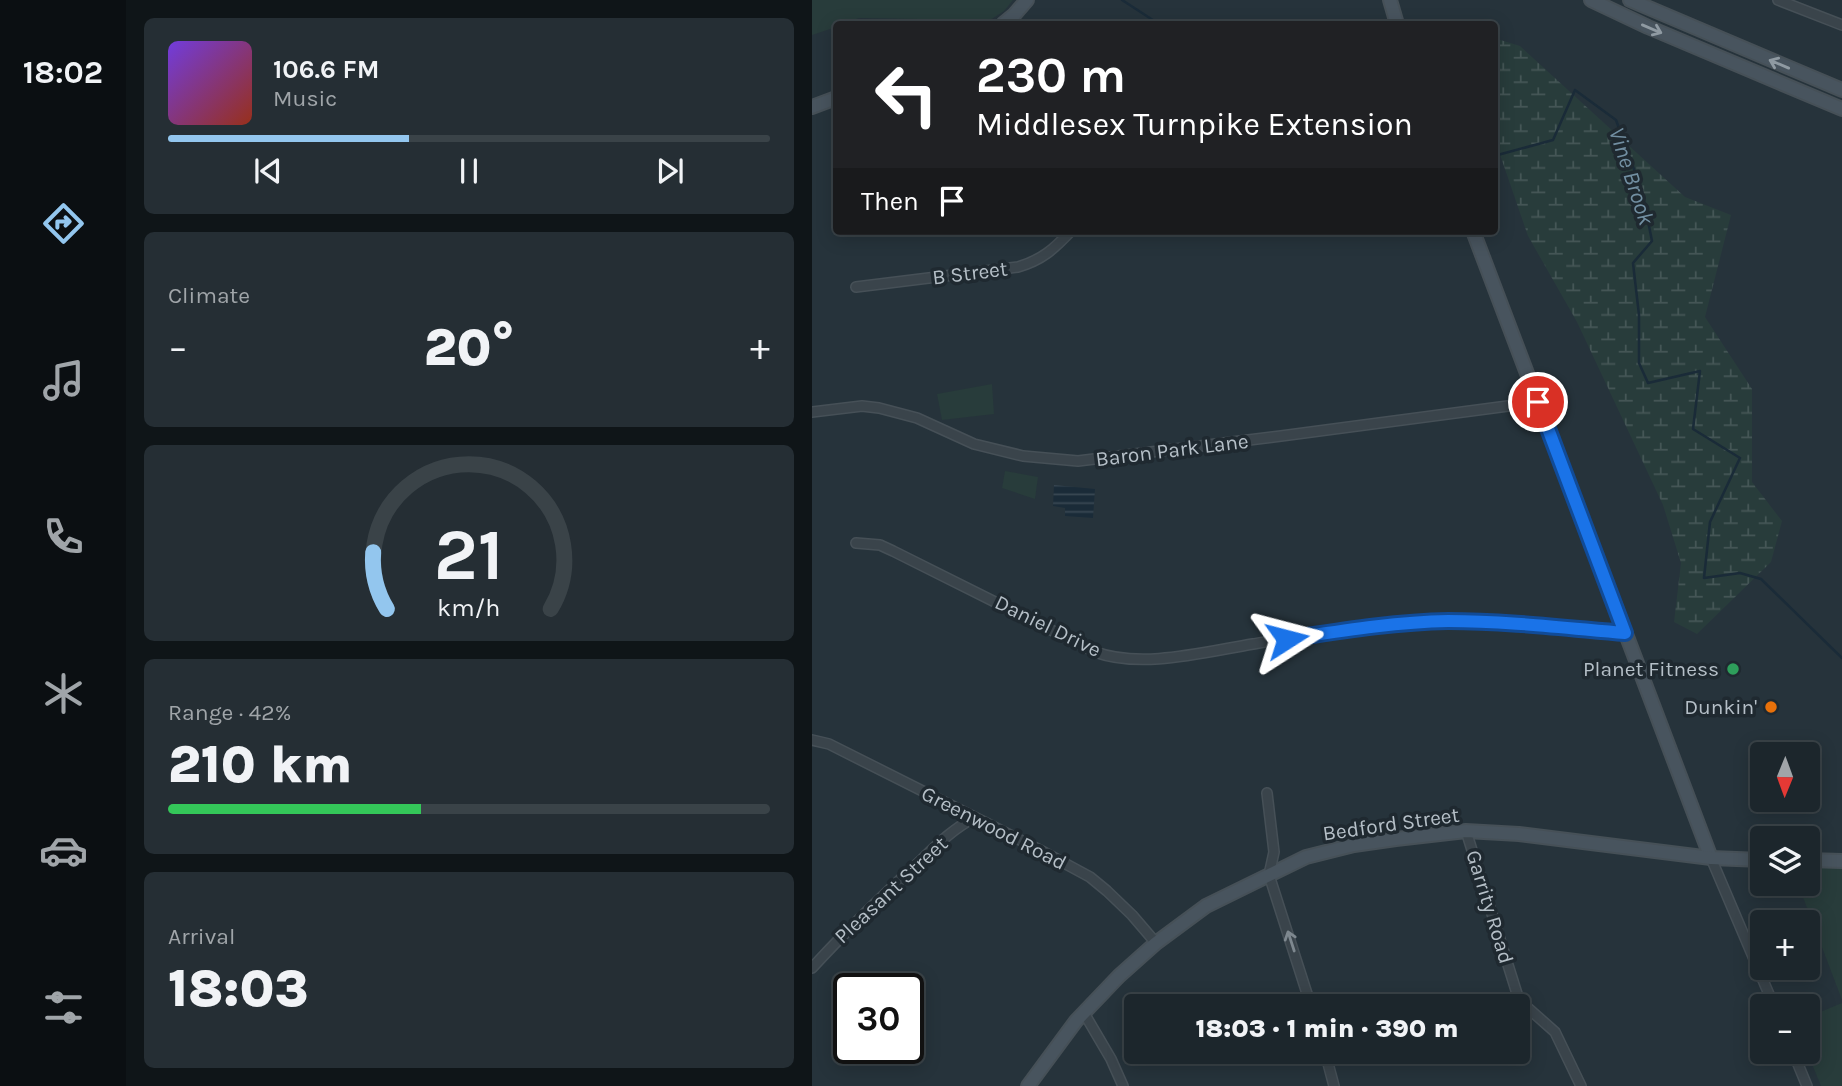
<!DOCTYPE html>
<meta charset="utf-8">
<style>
body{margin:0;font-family:Karla,sans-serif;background:#252e34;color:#f1f3f6;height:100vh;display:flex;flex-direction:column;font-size:26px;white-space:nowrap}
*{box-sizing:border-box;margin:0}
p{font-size:23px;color:#a0a5a9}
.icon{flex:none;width:38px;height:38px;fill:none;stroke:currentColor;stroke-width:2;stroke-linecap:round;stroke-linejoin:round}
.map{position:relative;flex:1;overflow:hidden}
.side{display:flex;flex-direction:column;gap:18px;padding:18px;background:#0f1518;width:686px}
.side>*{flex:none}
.guide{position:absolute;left:21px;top:21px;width:665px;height:214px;border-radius:7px;box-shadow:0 4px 18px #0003,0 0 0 2px #3a4348;background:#202124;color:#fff;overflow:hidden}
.needle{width:46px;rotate:181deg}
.controls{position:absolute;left:938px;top:742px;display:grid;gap:14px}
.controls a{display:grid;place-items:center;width:70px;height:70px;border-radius:7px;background:#1c262c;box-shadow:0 4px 18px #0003,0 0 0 2px #3a4348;font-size:35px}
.speed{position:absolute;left:21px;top:973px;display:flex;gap:14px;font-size:35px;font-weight:700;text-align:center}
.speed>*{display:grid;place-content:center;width:91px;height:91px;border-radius:50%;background:#1c262c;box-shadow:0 4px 18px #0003,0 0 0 2px #3a4348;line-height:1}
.speed .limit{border:4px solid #111;border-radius:10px;background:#fff;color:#111}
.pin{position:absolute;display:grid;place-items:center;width:60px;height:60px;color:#fff;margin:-30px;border:4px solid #fff;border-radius:50%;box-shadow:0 2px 7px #0007}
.me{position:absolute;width:77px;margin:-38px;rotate:81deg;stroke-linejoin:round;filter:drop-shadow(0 0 5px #0008)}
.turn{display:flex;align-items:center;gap:24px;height:147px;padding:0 28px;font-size:32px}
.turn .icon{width:91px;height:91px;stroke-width:2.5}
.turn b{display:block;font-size:49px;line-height:60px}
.then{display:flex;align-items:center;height:66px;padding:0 28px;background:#0003;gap:14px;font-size:26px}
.big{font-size:52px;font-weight:800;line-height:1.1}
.side .widget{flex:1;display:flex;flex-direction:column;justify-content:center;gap:10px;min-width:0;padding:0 24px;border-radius:10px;background:#252e34}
.side .dial{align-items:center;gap:0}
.dial svg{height:182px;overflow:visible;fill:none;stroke:#3a4348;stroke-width:7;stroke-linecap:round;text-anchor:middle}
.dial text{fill:#f1f3f6;stroke:none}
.song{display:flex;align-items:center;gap:21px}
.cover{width:84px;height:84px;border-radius:10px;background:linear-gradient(135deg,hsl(260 70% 55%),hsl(10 70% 35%))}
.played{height:7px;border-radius:4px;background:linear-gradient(90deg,#93c6ee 40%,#3a4348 40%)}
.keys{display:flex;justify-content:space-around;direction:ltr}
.heat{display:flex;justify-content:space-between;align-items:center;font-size:38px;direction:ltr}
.charge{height:10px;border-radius:5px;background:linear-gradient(90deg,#34c759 42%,#3a4348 0)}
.trip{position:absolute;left:312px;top:994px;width:406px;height:70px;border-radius:7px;background:#1c262c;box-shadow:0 4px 18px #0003,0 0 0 2px #3a4348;font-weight:800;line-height:70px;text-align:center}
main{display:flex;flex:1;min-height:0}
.menu{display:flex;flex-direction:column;width:126px;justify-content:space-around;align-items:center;background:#0b0f12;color:#a0a5a9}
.menu .icon{width:49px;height:49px}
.menu .on{color:#93c6ee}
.menu b{font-size:32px;color:#f1f3f6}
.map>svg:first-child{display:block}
</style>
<main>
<nav class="menu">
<b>18:02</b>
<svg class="icon on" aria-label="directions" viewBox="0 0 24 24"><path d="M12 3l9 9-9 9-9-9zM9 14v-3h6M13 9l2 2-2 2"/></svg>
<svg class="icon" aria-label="music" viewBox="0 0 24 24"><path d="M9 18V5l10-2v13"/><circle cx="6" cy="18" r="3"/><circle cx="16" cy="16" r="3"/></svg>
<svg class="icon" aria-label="phone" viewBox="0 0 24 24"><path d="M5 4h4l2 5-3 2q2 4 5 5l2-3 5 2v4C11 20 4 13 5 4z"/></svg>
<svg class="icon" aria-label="climate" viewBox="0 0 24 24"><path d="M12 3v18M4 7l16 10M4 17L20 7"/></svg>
<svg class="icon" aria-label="car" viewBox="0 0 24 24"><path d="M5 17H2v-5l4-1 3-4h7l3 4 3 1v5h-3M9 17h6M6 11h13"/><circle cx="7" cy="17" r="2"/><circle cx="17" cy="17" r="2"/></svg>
<svg class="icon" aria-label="filters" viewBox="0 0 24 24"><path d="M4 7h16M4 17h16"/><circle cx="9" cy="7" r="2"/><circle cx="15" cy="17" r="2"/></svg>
</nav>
<section class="side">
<div class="widget">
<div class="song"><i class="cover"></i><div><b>106.6 FM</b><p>Music</p></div></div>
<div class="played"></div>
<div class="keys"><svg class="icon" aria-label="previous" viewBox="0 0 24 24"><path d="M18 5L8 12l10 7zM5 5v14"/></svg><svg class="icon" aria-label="pause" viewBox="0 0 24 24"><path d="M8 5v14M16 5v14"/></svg><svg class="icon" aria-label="next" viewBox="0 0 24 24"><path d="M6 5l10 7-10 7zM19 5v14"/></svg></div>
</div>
<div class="widget"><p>Climate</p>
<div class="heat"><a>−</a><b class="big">20°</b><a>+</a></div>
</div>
<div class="widget dial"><svg viewBox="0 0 100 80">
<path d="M14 69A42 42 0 1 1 86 69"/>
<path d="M14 69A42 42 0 0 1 8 44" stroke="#93c6ee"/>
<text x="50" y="56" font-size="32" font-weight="700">21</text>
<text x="50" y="72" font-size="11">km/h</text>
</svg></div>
<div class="widget"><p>Range · 42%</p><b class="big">210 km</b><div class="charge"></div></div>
<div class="widget"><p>Arrival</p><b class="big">18:03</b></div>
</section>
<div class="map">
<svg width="1030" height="1086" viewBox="0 0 1030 1086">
<defs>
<pattern id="wetland-marsh" width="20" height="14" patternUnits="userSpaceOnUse" patternTransform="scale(1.75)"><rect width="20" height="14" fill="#283c3b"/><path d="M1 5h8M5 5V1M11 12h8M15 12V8" fill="none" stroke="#455656"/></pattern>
<pattern id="water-rules" width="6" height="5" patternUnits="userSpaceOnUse" patternTransform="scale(1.75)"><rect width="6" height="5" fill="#1a2b38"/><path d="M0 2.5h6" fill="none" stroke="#394853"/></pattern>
</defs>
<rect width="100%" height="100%" fill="#26333b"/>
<g fill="#283c3b">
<polygon points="0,0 201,0 192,11 172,24 146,24 105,19 47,18 30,24 24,24 24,27 0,35"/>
<polygon points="180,384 182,414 130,420 125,394"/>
<polygon points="193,471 226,477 223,499 190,488"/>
<polygon points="996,860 1030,861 1030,1000 986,884 996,884"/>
<polygon points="1030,1003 1030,1086 1009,1086 995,1052 996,1017"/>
</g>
<polygon fill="url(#wetland-marsh)" points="682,38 708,46 873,197 919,215 893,317 940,389 940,482 970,521 959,562 885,634 862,622 869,563 851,505 765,322 716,236 683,140"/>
<polygon fill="url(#water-rules)" points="242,485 283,489 281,518 253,516 253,508 241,506"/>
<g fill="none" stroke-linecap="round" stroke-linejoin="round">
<g stroke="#1a2b38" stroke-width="2.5">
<polyline points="310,0 347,24"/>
<polyline points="682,156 741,140 763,90 804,120 830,191 840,241 821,263 827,315 827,363 836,383 888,371 881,429 928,458 898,522 892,578 928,573 949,579 1030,658"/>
</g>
<g stroke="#465057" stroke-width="12">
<g id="street">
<polyline points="966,0 1030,25"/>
<path d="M44 287 206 267C230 260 242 249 259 231"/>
<polyline points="0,412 50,406 67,408 105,418 162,444 211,456 266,461 469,436 726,402"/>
<path d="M44 543 68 545 81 551 283 652C330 669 392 652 441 644 496 635 550 626 605 623 675 618 744 628 813 633"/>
<polyline points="0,740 17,744 228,850 278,877 295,891 320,915 344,943"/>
<polyline points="455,793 462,852 457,875 499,1006"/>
<polyline points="654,831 707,1000 743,1032 769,1086"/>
<polyline points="899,858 962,1006"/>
<path d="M0 968C33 932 68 898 104 865 122 848 140 829 162 818"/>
<polyline points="272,1013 299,1059 311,1086"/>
<polyline points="513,1052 522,1086"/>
<polyline points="981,1052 995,1086"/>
</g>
</g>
<g stroke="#465057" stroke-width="16">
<g id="secondary">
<polyline points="578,0 585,24"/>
<polyline points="779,0 836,27 1030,109"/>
<polyline points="818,0 1030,90"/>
<polyline points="191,24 202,15 215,0"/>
<polyline points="0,107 24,98"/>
<polyline points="661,231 899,858"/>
<polyline points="996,860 1030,861"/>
<polyline points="216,1086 264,1021 307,976 344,943 394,906 494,857 542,845 584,839 654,831 707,834 899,858 950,860"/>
</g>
</g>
<use href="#street" stroke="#3a444b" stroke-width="9"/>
<use href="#secondary" stroke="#48545e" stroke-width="12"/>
</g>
<defs><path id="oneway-shaft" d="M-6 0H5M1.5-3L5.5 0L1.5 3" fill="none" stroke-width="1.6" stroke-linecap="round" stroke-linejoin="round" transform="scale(1.75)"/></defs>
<g stroke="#8f9aa2">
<use href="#oneway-shaft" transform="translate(840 29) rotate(23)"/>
<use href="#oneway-shaft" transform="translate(967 64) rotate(-157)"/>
</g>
<use stroke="#7e888f" href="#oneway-shaft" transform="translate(479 941) rotate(-108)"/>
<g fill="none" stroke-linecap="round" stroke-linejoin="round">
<g stroke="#114b97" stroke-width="18">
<path id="route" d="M475 639C528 631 582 622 636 621 695 621 754 628 813 633L726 402"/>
</g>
<use href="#route" stroke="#1a73e8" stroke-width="12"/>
</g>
<circle fill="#2e9e5b" stroke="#1f2930" stroke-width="2.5" cx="921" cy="669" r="7"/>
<circle fill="#e8710a" stroke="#1f2930" stroke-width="2.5" cx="959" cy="707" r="7"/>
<g text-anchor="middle" stroke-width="7" stroke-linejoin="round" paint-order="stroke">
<g font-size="21" fill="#b5bfc7" stroke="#1f2930">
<text transform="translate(158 273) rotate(-7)" y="7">B Street</text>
<text transform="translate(360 450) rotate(-7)" y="7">Baron Park Lane</text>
<text transform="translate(236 626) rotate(26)" y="7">Daniel Drive</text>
<text transform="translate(579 824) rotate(-8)" y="7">Bedford Street</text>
<text transform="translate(182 828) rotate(27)" y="7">Greenwood Road</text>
<text transform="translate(79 890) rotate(-43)" y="7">Pleasant Street</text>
<text transform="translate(678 907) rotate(73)" y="7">Garrity Road</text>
</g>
<g font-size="21" fill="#b5bfc7" stroke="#1f2930" text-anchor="end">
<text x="907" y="676">Planet Fitness</text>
<text x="945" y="714">Dunkin'</text>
</g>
<g font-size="23" font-style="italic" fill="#728fa2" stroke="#1f2930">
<text transform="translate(820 176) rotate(72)" y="8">Vine Brook</text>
</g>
</g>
</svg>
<div class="controls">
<a><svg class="needle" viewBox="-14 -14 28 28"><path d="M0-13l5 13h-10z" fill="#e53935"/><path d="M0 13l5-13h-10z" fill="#a0a5a9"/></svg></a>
<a><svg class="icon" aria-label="layers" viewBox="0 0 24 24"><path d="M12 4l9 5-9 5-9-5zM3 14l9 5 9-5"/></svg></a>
<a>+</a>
<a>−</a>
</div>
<div class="speed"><div class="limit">30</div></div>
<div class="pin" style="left:726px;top:402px;background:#d93025"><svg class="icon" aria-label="arrive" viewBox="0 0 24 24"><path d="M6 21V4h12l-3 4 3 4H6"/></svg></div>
<svg class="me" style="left:475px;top:639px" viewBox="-20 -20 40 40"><path d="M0-17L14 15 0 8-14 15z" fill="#1a73e8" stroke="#fff" stroke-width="4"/></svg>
<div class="trip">18:03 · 1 min · 390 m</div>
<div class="guide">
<div class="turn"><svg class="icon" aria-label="left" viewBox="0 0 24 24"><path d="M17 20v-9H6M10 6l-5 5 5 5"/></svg><div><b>230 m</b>Middlesex Turnpike Extension</div></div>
<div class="then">Then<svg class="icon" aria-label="arrive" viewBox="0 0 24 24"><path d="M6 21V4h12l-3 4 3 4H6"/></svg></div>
</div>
</div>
</main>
